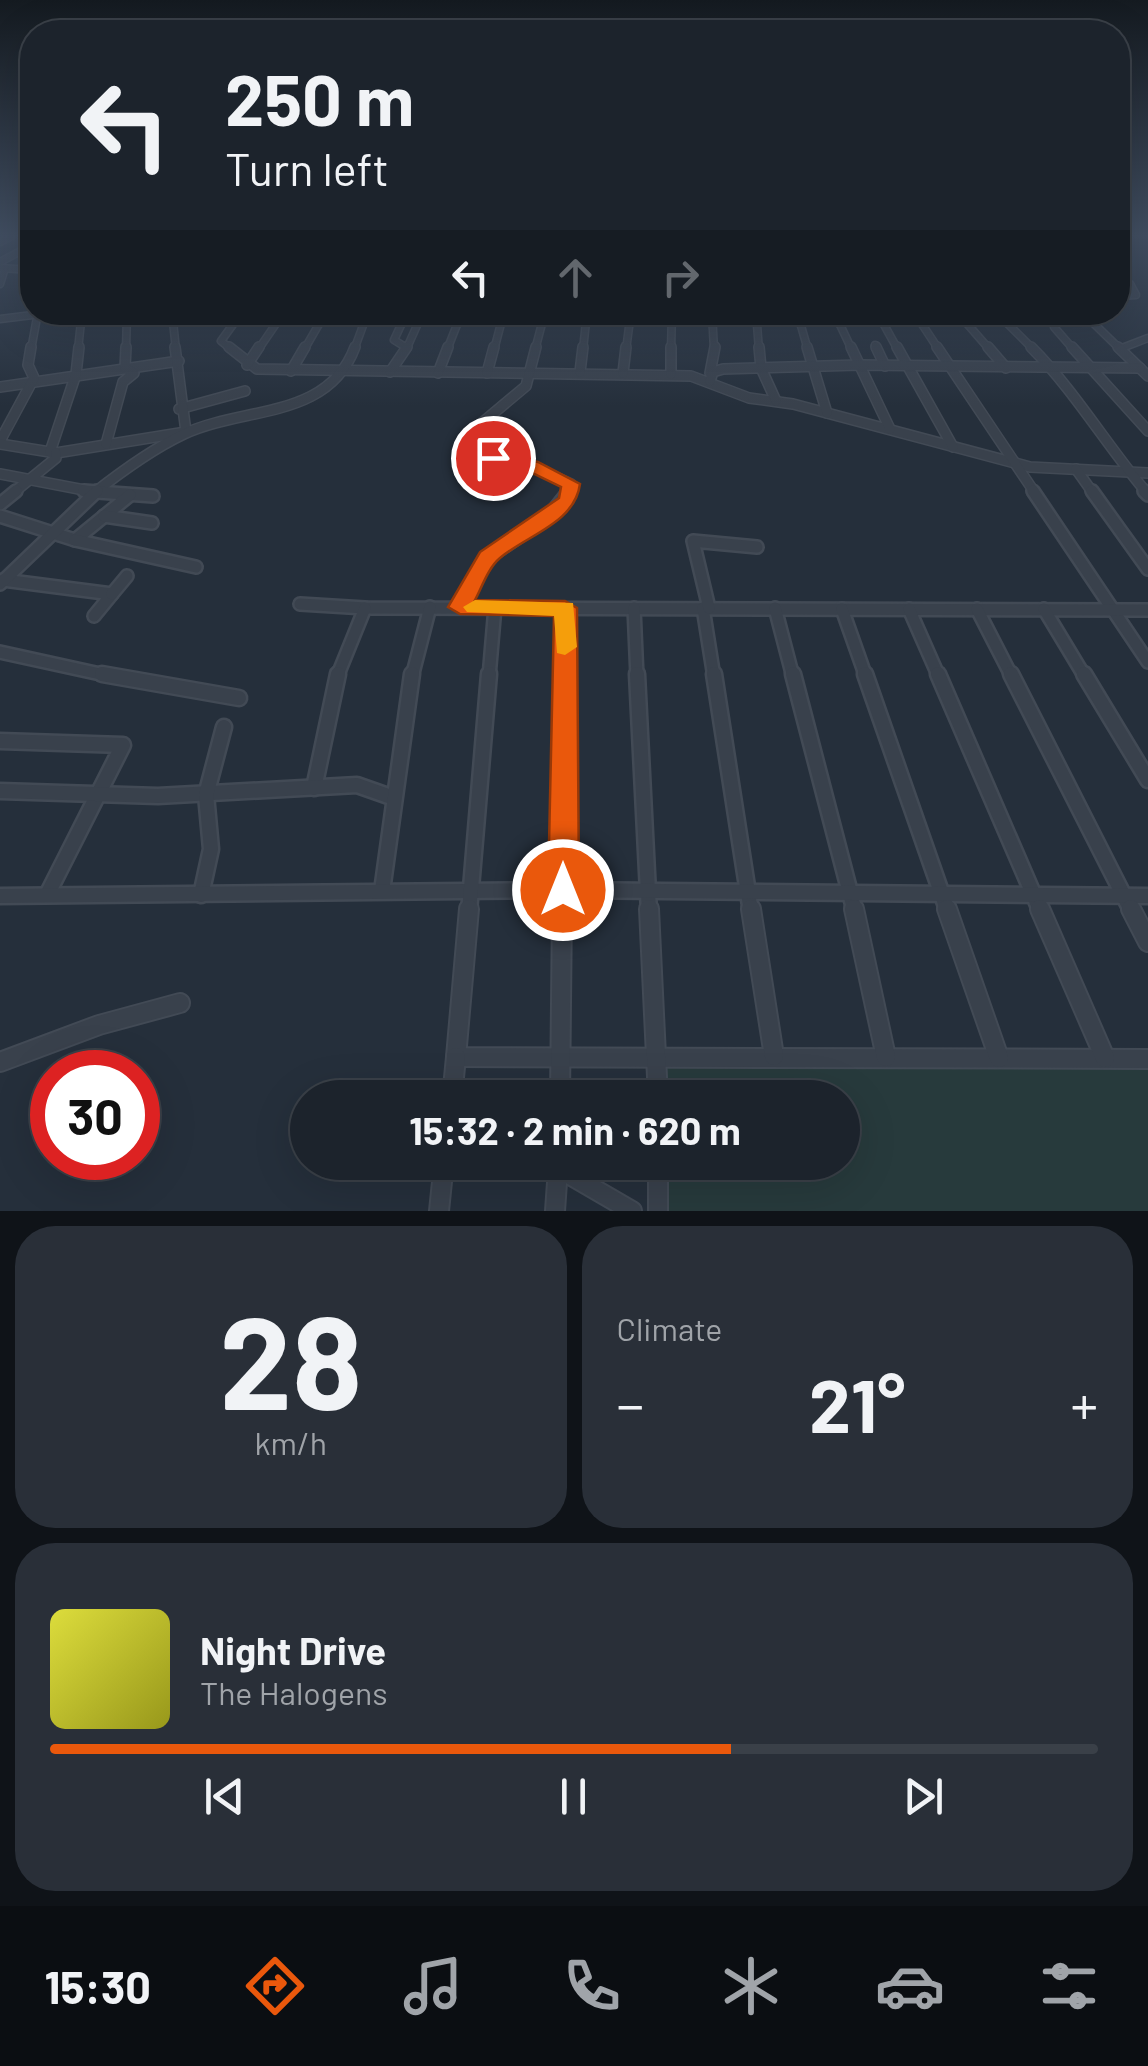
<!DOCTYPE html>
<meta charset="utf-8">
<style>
body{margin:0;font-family:Barlow,sans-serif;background:#292f38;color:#f1f3f6;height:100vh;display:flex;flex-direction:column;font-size:38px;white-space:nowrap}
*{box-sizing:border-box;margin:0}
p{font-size:32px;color:#a0a4a9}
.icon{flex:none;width:55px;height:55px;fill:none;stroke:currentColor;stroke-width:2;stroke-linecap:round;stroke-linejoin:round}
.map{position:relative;height:1211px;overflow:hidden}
.side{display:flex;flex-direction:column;gap:15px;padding:15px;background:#0f1318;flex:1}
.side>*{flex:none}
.banner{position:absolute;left:20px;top:20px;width:1110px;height:305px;border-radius:40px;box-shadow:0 10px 40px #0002,0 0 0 2px #3a4048;background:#1c232c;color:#f1f3f6;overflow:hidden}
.speed{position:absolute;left:30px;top:1050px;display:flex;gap:20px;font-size:50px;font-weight:700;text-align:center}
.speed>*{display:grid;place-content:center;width:130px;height:130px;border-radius:50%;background:#1c232c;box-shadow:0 10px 40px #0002,0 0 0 2px #3a4048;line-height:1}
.speed .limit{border:15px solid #d22;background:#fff;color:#111}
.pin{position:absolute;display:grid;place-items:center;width:85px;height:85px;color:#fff;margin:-42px;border:5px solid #fff;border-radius:50%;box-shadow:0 2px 10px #0007}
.me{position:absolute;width:110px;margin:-55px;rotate:0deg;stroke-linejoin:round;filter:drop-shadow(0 0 8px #0008)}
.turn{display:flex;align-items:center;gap:35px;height:210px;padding:0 40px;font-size:45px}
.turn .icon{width:130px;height:130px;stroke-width:2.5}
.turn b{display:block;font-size:70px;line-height:85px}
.lanes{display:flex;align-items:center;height:95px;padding:0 40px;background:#0003;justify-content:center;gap:50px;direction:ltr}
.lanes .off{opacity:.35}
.big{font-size:75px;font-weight:700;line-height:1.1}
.side .widget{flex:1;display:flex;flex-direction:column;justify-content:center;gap:15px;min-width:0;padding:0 35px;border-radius:40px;background:#292f38}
.side .dial{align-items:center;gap:0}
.dial b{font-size:130px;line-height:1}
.song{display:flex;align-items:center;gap:30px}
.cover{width:120px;height:120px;border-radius:15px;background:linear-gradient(135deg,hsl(60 70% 55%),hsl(60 70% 35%))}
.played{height:10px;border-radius:5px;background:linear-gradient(90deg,#ea580c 65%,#3a4048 65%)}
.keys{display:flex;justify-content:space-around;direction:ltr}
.heat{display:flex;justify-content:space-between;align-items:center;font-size:55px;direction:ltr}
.side .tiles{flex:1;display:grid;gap:15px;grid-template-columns:1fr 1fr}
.widget:last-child{grid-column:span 2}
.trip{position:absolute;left:290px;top:1080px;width:570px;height:100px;border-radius:50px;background:#1c232c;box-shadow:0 10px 40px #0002,0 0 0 2px #3a4048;font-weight:700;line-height:100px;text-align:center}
.tab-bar{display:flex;height:160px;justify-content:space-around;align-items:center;background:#0b0e12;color:#a0a4a9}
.tab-bar .icon{width:70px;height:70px}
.tab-bar .on{color:#ea580c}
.tab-bar b{font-size:45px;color:#f1f3f6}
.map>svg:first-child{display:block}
</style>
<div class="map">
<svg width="1148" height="1211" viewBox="0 0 1148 1211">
<rect width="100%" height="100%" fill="#252f3b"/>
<polygon fill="#273a3c" points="1148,1061 1148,1211 669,1211 667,1163 842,1162 842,1098 664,1097 662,1064"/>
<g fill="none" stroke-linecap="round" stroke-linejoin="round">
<g stroke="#424a55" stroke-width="9">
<g id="minor-far4">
<polyline points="0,242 12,236"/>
<polyline points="0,262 32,245"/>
<polyline points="0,268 32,270"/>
<polyline points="0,284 5,268"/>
<polyline points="1118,296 1136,295 1130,284"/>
<polyline points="172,312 176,350"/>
<polyline points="407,312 394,340 407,348"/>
<polyline points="712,312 714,350"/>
<polyline points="756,312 759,350"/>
<polyline points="797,312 808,350"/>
<polyline points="834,312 852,350"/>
<polyline points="877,312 898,350"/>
<polyline points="914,312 939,350"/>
<polyline points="957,312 990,350"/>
<polyline points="996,312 1034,350"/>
<polyline points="1082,312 1121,350"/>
<polyline points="0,319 57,312"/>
<polyline points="1054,327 1074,350"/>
<polyline points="875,345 877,350"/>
<polyline points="1122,348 1148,338"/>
<polyline points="31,350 38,312"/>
<polyline points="78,350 82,312"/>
<polyline points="126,350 127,312"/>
<polyline points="232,350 221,341 242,312"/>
<polyline points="258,350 284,312"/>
<polyline points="304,350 326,312"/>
<polyline points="354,350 368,312"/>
<polyline points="406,350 423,312"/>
<polyline points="447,350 462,312"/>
<polyline points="494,350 504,312"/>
<polyline points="535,350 545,312"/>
<polyline points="583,350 587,312"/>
<polyline points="626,350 631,312"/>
<polyline points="671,350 672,312"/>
</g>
</g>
<g stroke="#424a55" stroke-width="12">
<g id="minor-far3">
<polyline points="229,347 257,369 691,376 749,398 793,404 1030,467 1148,473"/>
<polyline points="536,347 526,386 465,437 458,454 531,466 571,484 568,493"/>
<polyline points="759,347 761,368 776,401"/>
<polyline points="807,347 827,413"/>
<polyline points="851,347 890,429"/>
<polyline points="876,347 885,366"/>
<polyline points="897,347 953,447"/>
<polyline points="937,347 1035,493"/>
<polyline points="988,347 1006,368"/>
<path d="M1031 347C1075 391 1107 446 1147 493"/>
<polyline points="1072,347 1148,431"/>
<polyline points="1118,347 1148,376"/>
<polyline points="247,365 259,347"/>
<polyline points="291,371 305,347"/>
<polyline points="390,372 407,347"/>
<polyline points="580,372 583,347"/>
<polyline points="438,373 448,347"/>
<polyline points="487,373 494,347"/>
<polyline points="623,373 626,347"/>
<polyline points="710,373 715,347"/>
<polyline points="671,374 671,347"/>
<polyline points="710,381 713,372 723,369 860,365 1140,368"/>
<polyline points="0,387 179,361"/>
<polyline points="179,409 245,391"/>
<polyline points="0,441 34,378 28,365 31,347"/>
<polyline points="0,444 56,453 186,432 175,347"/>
<polyline points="106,444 123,382 134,373 125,368 126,347"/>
<polyline points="50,452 76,374 79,347"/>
<polyline points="1076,469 1093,493"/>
<polyline points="0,474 100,493"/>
<polyline points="13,493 56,458 56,453"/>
<path d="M94 493C122 471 152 449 184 434 244 406 328 420 355 347"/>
</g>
</g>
<g stroke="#424a55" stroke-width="16">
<g id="minor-far2">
<polyline points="84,491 153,496"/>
<polyline points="1033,491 1148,662"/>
<polyline points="1092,491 1148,569"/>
<polyline points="1144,491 1148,495"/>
<polyline points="0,504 16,491"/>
<polyline points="0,516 75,540 130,495"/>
<polyline points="104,516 152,523"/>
<polyline points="75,540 196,567"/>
<polyline points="3,580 112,594 94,616"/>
<polyline points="0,584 97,491"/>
<polyline points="112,594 127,576"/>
<polyline points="300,604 365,608 1148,610"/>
<polyline points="460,607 486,559 549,516 569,491"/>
<polyline points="634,608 637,677"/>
<polyline points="703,608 714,677"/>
<polyline points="709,608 693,541 757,547"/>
<polyline points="775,608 793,677"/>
<polyline points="842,609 866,677"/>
<polyline points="909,609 939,677"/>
<polyline points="977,609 1012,677"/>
<polyline points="1044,609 1085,677"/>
<polyline points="0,652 114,677"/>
<polyline points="337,677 365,608"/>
<polyline points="412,677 430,607"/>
<polyline points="489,677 495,607"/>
<polyline points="564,677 565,609"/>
</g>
</g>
<g stroke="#424a55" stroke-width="19">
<g id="minor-far1">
<polyline points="102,674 239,698"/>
<polyline points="637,674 649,912"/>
<polyline points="714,674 751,912"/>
<polyline points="793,674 855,912"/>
<polyline points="865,674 948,912"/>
<polyline points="938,674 1041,912"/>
<polyline points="1011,674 1132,912"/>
<polyline points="1084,674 1148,780"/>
<polyline points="0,741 123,745 47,895"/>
<polyline points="314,788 338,674"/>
<polyline points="0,791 158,796 357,785 394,798"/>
<polyline points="382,891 412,674"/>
<polyline points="201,895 211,849 206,795 224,727"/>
<polyline points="0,896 563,890 1148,896"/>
<polyline points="469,912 489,674"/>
<polyline points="562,912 564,674"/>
</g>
</g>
<g stroke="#424a55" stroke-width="22">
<g id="minor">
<polyline points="469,909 456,1057 1148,1059"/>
<polyline points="649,909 658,1098"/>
<polyline points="751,909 774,1056"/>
<polyline points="854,909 886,1057"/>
<polyline points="947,909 999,1058"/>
<polyline points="1040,909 1105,1058"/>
<polyline points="1131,909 1148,942"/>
<polyline points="0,1062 99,1025 180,1003"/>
<polyline points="452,1098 456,1057"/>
<polyline points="560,1098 562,909"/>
<polyline points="558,1162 558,1168 632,1211"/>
<polyline points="658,1162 658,1211"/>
<polyline points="439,1211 444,1162"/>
<polyline points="555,1211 558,1168"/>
</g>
</g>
<use href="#minor-far4" stroke="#39414c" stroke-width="6"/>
<use href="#minor-far3" stroke="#39414c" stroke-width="9"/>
<use href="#minor-far2" stroke="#39414c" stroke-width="11"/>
<use href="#minor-far1" stroke="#39414c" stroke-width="14"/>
<use href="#minor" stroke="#39414c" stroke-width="18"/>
</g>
<linearGradient id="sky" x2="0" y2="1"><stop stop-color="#141a20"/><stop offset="0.58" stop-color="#404d60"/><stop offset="1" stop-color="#404d60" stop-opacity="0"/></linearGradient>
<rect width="1148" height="406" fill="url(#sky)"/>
<path fill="#ea580c" stroke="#983908" stroke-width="2.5" d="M493 453 538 462 580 484C575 523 527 535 500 558 488 568 482 587 475 600L565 601 577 608 579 890 574 900 563 904 552 900 548 890 554 616 460 614 448 607 480 552 559 498 561 487 526 470 486 462V455Z"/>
<polygon fill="#f59e0b" points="475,600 573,603 577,647 565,655 557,653 554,616 467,612 463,607"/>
</svg>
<div class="speed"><div class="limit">30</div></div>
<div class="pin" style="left:493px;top:458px;background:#d93025"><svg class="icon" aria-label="arrive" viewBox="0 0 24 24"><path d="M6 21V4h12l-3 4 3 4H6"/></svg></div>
<svg class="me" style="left:563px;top:890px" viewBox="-20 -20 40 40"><circle r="17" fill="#ea580c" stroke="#fff" stroke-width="3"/><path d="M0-11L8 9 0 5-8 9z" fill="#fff"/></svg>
<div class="trip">15:32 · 2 min · 620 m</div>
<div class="banner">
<div class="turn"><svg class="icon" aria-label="left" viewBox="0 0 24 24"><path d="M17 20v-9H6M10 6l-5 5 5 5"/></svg><div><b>250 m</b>Turn left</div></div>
<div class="lanes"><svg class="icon" aria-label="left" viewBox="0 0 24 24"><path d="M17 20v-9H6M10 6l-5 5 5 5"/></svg><svg class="icon off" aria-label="ahead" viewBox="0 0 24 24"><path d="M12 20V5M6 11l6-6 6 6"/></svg><svg class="icon off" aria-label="right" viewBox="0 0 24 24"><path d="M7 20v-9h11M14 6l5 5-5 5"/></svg></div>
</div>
</div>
<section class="side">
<div class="tiles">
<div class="widget dial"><b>28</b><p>km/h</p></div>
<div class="widget"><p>Climate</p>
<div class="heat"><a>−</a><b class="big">21°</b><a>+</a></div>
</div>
<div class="widget">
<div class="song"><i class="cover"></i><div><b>Night Drive</b><p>The Halogens</p></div></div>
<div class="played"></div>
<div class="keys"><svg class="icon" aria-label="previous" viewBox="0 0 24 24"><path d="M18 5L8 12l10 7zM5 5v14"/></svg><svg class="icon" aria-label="pause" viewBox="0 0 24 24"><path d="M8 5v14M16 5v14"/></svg><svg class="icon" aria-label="next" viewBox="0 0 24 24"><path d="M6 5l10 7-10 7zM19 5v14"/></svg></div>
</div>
</div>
</section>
<nav class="tab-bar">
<b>15:30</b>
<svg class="icon on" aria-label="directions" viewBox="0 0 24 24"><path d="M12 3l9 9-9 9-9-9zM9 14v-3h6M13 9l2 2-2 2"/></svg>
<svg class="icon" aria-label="music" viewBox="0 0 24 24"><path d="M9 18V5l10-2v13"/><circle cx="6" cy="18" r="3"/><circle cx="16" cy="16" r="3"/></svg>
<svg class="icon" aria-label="phone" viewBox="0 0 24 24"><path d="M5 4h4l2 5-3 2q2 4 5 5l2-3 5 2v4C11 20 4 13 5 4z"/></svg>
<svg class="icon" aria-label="climate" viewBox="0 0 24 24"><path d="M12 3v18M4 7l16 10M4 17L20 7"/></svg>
<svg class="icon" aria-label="car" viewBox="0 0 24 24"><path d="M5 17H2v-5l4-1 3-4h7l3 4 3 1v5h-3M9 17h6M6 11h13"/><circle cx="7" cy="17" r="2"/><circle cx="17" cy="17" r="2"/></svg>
<svg class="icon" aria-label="filters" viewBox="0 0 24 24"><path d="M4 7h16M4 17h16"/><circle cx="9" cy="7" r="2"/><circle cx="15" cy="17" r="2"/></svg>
</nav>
